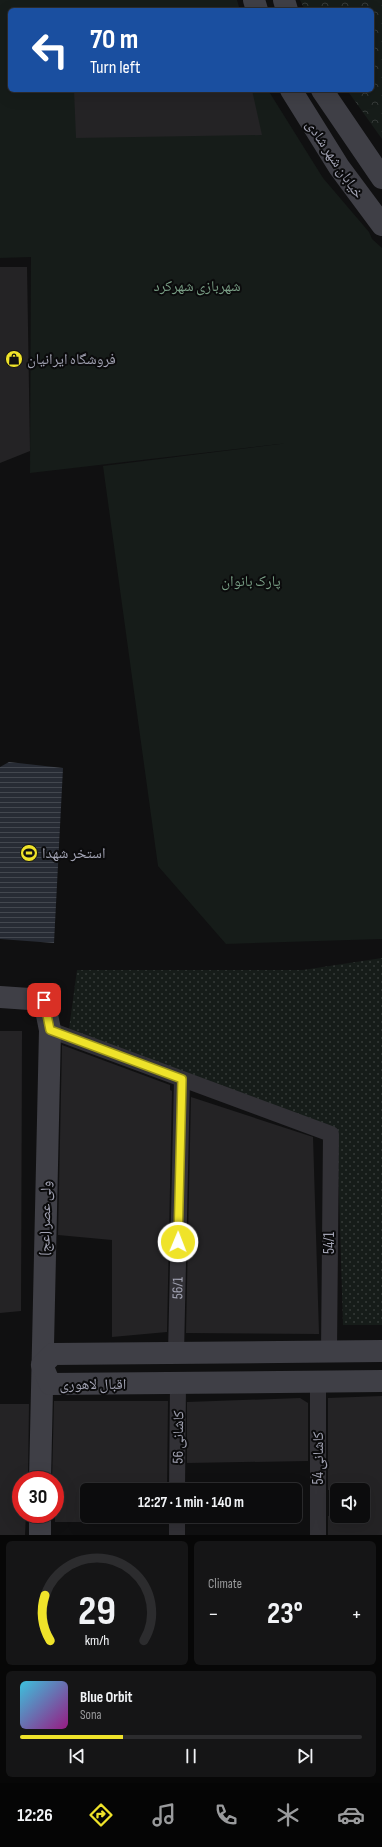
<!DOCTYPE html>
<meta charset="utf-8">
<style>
body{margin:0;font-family:"Sofia Sans Condensed","Noto Naskh Arabic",sans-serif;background:#151516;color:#f1f3f6;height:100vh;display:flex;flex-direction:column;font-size:15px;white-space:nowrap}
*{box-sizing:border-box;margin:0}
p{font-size:13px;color:#9a9b9d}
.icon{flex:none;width:22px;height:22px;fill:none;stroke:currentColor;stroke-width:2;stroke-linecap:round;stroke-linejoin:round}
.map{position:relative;height:1535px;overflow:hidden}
.details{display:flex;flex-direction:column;gap:6px;padding:6px;background:#070707;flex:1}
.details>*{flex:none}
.hud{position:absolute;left:8px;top:8px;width:366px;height:84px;border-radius:6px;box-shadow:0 4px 16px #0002,0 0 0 1px #2c2c2e;background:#1a4fa0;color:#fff;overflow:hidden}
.fabs{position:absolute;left:330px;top:1483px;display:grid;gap:8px}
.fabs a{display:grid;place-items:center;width:40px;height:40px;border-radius:6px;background:#0c0c0d;box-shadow:0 4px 16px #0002,0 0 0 1px #2c2c2e;font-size:20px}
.speed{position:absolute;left:12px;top:1471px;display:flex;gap:8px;font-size:20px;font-weight:700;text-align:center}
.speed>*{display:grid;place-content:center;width:52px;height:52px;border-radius:50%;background:#0c0c0d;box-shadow:0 4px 16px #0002,0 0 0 1px #2c2c2e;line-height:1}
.speed .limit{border:6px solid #d22;background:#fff;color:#111}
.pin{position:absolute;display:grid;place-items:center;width:34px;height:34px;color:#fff;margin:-17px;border-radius:8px;box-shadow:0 2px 6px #0006}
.me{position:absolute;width:44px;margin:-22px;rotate:1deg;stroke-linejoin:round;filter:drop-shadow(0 0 3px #0008)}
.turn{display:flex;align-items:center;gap:14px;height:84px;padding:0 16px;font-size:18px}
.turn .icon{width:52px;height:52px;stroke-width:2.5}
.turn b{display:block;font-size:28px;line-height:34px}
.big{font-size:30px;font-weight:700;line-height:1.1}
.details .tile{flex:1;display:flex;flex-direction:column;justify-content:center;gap:6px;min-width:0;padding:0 14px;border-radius:6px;background:#151516}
.details .dial{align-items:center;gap:0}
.dial svg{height:104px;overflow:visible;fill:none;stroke:#2c2c2e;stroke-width:7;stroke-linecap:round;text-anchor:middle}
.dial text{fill:#f1f3f6;stroke:none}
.song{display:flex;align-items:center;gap:12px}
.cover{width:48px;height:48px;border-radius:6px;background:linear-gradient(135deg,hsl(190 70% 55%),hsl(310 70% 35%))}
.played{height:4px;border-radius:2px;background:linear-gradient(90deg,#efe32a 30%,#2c2c2e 30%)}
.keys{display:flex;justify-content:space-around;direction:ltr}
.heat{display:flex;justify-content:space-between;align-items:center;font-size:22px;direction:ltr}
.details .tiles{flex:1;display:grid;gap:6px;grid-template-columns:1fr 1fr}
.tile:last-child{grid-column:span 2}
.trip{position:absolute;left:80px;top:1483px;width:222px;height:40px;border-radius:6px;background:#0c0c0d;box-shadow:0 4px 16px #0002,0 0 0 1px #2c2c2e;font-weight:700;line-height:40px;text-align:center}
.menu{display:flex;height:64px;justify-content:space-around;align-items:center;background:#050505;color:#9a9b9d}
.menu .icon{width:28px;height:28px}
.menu .active{color:#efe32a}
.menu b{font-size:18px;color:#f1f3f6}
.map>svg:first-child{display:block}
</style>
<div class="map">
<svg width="382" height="1535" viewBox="0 0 382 1535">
<defs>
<pattern id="grass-dots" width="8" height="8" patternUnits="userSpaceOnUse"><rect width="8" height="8" fill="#161c19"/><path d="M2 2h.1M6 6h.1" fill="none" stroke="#353a38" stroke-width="1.8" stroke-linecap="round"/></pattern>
<pattern id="forest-crowns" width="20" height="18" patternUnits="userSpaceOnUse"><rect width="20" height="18" fill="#161c19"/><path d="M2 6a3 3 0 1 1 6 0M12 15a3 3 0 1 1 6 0" fill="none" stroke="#353a38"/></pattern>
<pattern id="water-rules" width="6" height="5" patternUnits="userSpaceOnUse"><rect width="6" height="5" fill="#272b34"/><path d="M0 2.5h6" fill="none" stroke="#43474f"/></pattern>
</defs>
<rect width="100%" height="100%" fill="#101011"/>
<polygon fill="url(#grass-dots)" points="382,958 382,1325 343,1325 337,1131 69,1029 77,970 303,970"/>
<polygon fill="url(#forest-crowns)" points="300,0 382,0 382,139 347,90 372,90 372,10 305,10"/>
<polygon fill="#161c19" points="0,0 237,0 240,10 10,10 10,90 268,90 323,178 369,232 372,239 382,248 382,939 226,944 158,866 103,466 288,443 30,473 31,257 0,258"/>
<polygon fill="url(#water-rules)" points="9,762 63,768 54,943 0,939 0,767"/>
<g fill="#242325">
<polygon points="74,90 252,90 262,135 76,138"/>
<polygon points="0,267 27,267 30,451 0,463"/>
<polygon points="0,1031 22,1031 21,1311 0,1313"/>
<polygon points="62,1045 170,1085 170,1090 172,1091 167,1332 112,1337 112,1240 58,1235"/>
<polygon points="191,1097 313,1137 319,1334 186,1333"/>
<polygon points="382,1396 382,1535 328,1535 328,1516 363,1516 363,1490 328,1490 328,1398"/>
<polygon points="300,1398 308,1403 308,1461 187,1463 187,1402"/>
<polygon points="54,1401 168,1401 167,1490 87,1490 87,1522 55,1522 55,1480 52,1480"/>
<polygon points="0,1404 29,1404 28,1480 21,1480 21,1514 26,1514 25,1535 0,1535"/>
</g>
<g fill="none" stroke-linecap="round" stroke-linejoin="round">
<g stroke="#323136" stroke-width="16">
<polyline points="50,1030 331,1134 329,1352"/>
<path id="s1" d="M176 1354 182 1079"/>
<polyline points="177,1490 178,1384"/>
<polyline points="177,1535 177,1516"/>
<polyline points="318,1535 318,1382"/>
</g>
<g stroke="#3f3f46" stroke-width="22">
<polyline points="254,0 257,10"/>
<polyline points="284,0 287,10"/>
<polyline points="291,90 339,167 382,225"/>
<polyline points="322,90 382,178"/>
<polyline points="0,997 44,1000 50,1030 40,1480"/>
<polyline points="382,1351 53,1354 42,1365 50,1384 382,1381"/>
<polyline points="40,1535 40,1514"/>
</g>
</g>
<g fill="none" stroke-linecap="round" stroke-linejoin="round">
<g stroke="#9b941b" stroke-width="10">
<polyline id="route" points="44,1000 50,1030 182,1079 178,1242"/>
</g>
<use href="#route" stroke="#efe32a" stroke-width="7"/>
</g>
<defs>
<g id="shop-disc" transform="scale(0.9)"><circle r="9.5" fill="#efe32a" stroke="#0b0b0c"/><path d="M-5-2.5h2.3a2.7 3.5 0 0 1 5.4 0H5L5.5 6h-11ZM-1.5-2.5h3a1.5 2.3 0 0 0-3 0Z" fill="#111"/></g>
<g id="stadium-disc" transform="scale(0.9)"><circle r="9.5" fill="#efe32a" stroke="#0b0b0c"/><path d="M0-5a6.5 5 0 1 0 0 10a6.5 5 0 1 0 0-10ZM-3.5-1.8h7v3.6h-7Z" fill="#111"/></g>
</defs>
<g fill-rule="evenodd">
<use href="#shop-disc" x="14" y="359"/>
<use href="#stadium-disc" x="29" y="853"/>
</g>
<g text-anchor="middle" stroke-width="4" stroke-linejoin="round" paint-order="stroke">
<g font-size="15" fill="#a1a2b2" stroke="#0b0b0c">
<text transform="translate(335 159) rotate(56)" y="5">خیابان شهر شادی</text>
<text transform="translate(45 1218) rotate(-89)" y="5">ولی عصر (عج)</text>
<text transform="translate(329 1243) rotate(-90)" y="5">54/1</text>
<text dy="5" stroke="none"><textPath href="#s1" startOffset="66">56/1</textPath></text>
<text x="93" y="1389">اقبال لاهوری</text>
<text transform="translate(178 1437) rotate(-89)" y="5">کاشانی 56</text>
<text transform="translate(318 1458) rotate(-90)" y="5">کاشانی 54</text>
</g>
<g font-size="15" fill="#789d84" stroke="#0b0b0c">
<text x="197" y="291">شهربازی شهرکرد</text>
<text x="251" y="586">پارک بانوان</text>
</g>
<g font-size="15" fill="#a1a2b2" stroke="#0b0b0c" text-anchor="start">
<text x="27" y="364">فروشگاه ایرانیان</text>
<text x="42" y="858">استخر شهدا</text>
</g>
</g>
</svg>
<div class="fabs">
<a><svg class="icon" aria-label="sound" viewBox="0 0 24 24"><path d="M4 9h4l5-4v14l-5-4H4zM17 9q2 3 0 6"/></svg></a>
</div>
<div class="speed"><div class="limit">30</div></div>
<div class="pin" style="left:44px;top:1000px;background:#d93025"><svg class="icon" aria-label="arrive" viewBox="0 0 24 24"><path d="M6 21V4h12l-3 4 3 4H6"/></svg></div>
<svg class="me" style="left:178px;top:1242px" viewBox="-20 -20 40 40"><circle r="17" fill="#efe32a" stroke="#fff" stroke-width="3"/><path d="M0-11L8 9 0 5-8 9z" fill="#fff"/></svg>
<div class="trip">12:27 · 1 min · 140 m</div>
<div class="hud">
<div class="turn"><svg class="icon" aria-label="left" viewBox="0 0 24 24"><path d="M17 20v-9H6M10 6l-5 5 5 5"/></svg><div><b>70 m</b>Turn left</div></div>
</div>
</div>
<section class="details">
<div class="tiles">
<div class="tile dial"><svg viewBox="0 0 100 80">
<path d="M14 69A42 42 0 1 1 86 69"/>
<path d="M14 69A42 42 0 0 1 10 34" stroke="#efe32a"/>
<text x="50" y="56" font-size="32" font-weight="700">29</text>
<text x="50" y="72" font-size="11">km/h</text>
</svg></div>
<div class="tile"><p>Climate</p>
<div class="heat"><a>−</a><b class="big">23°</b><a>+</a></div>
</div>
<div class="tile">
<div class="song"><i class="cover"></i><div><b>Blue Orbit</b><p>Sona</p></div></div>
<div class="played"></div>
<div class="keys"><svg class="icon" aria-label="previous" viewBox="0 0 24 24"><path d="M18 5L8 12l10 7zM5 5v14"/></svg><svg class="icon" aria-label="pause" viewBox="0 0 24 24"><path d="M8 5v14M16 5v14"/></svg><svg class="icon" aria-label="next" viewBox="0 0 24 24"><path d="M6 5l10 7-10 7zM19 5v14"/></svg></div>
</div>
</div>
</section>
<nav class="menu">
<b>12:26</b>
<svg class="icon active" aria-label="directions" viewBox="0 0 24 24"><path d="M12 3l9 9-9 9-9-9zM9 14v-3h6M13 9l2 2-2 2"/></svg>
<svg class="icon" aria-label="music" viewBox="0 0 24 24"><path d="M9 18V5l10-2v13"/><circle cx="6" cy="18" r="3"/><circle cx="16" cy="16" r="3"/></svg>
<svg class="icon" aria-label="phone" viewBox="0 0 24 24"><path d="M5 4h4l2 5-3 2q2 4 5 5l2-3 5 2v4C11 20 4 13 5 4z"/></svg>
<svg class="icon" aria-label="climate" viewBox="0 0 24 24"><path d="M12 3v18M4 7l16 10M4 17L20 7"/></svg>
<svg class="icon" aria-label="car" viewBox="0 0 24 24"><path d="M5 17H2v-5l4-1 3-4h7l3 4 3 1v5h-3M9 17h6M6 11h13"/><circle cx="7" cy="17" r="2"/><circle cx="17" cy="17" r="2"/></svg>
</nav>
